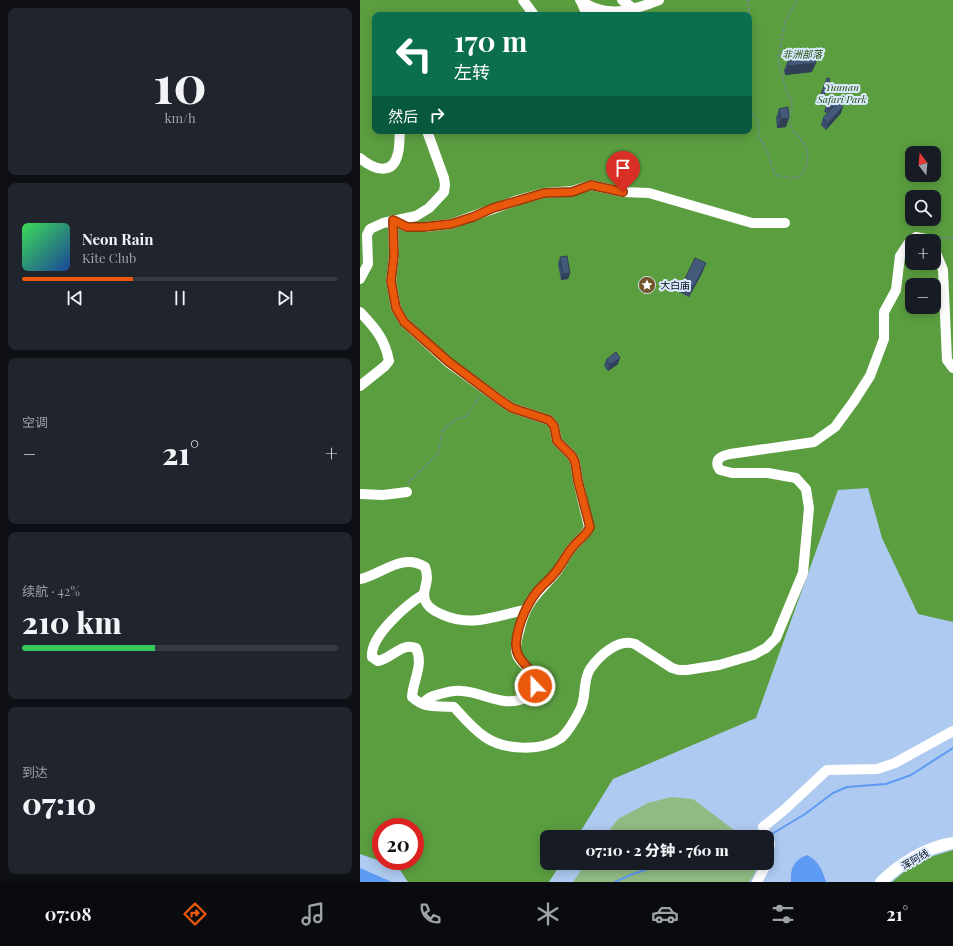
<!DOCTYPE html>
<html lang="zh">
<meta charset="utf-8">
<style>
body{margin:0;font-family:"Playfair Display","Noto Sans SC",serif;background:#20242c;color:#f1f3f6;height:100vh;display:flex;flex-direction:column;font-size:15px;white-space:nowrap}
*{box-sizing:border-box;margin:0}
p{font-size:13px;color:#9ea1a6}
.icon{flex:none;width:22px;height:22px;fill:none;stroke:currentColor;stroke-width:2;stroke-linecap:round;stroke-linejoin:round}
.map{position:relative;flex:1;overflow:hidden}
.panel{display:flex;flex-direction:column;gap:8px;padding:8px;background:#0d0f14;width:360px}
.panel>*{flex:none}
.hud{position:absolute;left:12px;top:12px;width:380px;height:122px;border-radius:8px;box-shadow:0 2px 10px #0003;background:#0b6e4f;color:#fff;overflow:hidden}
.needle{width:26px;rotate:344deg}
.tools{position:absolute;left:545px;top:146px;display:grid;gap:8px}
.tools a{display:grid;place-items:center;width:36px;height:36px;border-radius:8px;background:#171b24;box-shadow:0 2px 10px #0003;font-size:20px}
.speed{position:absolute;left:12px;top:818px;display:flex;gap:8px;font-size:20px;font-weight:700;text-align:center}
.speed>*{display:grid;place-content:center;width:52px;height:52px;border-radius:50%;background:#171b24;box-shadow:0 2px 10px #0003;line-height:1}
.speed .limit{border:6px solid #d22;background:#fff;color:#111}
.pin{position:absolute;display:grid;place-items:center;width:34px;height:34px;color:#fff;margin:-41px -17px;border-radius:50% 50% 50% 0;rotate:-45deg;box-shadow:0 0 4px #0007}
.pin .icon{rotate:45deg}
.me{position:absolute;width:44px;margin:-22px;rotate:338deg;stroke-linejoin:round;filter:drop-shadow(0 0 3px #0008)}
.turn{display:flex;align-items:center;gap:14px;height:84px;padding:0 16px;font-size:18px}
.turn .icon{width:52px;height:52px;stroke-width:2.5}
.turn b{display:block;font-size:28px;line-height:34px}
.then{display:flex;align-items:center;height:38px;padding:0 16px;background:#0003;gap:8px;font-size:15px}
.big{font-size:30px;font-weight:800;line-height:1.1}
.panel .card{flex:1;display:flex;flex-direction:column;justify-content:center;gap:6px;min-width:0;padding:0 14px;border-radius:8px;background:#20242c}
.panel .dial{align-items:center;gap:0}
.dial b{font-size:52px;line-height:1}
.song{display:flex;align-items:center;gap:12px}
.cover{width:48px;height:48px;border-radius:6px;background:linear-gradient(135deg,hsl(130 70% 55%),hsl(220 70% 35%))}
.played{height:4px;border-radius:2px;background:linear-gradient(90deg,#ea580c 35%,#363941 35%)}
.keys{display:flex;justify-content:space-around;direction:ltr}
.heat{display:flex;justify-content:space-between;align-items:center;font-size:22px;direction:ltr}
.charge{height:6px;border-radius:3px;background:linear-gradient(90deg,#34c759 42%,#363941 0)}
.trip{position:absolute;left:180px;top:830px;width:234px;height:40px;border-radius:8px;background:#171b24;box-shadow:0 2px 10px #0003;font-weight:800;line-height:40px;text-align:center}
.dock{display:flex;height:64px;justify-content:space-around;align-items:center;background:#090b0e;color:#9ea1a6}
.dock .icon{width:28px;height:28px}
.dock .on{color:#ea580c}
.dock b{font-size:18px;color:#f1f3f6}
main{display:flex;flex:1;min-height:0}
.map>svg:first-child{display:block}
</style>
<main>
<section class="panel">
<div class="card dial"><b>10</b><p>km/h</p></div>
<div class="card">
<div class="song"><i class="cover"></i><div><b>Neon Rain</b><p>Kite Club</p></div></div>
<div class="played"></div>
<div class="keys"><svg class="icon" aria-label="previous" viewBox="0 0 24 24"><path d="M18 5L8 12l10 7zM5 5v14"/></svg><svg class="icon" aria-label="pause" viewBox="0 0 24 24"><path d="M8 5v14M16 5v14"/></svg><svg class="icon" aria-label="next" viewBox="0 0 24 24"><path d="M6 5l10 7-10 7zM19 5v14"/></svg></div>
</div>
<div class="card"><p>空调</p>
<div class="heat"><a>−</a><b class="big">21°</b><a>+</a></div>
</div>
<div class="card"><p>续航 · 42%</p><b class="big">210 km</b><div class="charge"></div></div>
<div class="card"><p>到达</p><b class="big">07:10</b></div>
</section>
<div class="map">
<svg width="593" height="882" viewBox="0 0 593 882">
<rect width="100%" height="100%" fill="#afcaf0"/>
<g fill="#92bb84">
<polygon points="311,797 333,799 383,837 244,837 258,819 288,803"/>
<polygon points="226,863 398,863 394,875 389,882 213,882"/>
</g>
<g fill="#5b9e40" fill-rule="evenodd">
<path d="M0 0H593V622L558 614 522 538 508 488 478 490 396 718 253 779 217 837H187V863H201L189 882H48L38 867 0 854ZM15 15H389V131H15ZM552 153H574V175H552ZM552 197H574V219H552ZM552 241H574V263H552ZM552 285H574V307H552ZM21 827H55V861H21Z"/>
<polygon points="593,850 593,882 532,882 557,861"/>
</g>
<g fill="#5d9af3">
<path d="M447 855C459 861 462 870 466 882H431C430 868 434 860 447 855Z"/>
<polygon points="0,868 32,882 0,882"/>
</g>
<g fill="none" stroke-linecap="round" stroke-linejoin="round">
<g stroke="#5d9af3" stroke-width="2">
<polyline points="412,834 445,814 473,793 487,787 526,784 551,775 593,748"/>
<path d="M255 882C275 872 298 865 320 864 332 863 342 866 354 863"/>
</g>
<g stroke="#7387a4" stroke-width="1.5" stroke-dasharray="2 2" stroke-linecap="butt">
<polyline points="388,0 389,15"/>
<path d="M389 111 398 120 399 137 407 151 415 175 429 178 439 177C455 161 447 141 431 129L429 118 432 107V101L426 90 418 60 425 22 437 0"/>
<polyline points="575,238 593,238"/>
<polyline points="48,483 78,454 83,429 99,418 107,417 119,396"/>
</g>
<g stroke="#fff" stroke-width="10">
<polyline points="163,0 174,15"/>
<path d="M220 0C246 19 272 11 299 0"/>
<polyline points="262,0 274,9"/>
<polyline points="221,1 227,15"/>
<path d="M0 158C13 169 33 177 38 153 40 146 39 138 40 131"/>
<polyline points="574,248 583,270 587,360 593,368"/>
<polyline points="0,279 8,264 7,235 10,229 23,223 56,216 69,208 84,192 85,185 84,178 67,131"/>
<path d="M0 312C15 328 25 339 29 361L25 366 0 386"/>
<polyline points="0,494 23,495 47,492"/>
<path d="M0 579C21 575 42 552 65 567 71 583 61 589 65 600 67 607 74 611 81 614 111 628 134 616 165 610"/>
<path d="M64 594C46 605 10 636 12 657L18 661C32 658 42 642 56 648 64 665 53 680 52 697 67 710 76 705 94 707 103 717 113 729 125 737 144 750 181 752 201 738 209 731 215 720 220 710 227 697 222 682 230 669 239 656 258 638 275 644L312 668 319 670H327L359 665 393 655 406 648 416 638 443 573 449 508 446 489 436 478 408 473H372L360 470 358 467C355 458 362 456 370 454L454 442 475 427 494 401 510 376 524 339V312L536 290 540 256 548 244 556 237 566 239 568 241"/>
<path d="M63 704C67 697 73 696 80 694 87 692 94 690 102 691 123 692 144 709 167 697 192 683 160 665 157 655 154 647 158 636 160 628 166 602 177 594 194 575 201 567 205 556 212 548 218 540 226 536 229 527L218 481 215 462 212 456 197 441 194 426 189 420 152 408 140 400 89 363 44 322 36 308 31 281 34 256 33 220 47 227H65L91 224 158 200 184 193 212 191 231 185 263 192 289 193 392 223H425"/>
<polyline points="407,863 410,843 403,827 424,810 467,770 517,769 535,763 593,731"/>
<polyline points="397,882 407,863"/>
</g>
<path stroke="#fff" stroke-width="12" d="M521 882C540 864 566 847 593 843"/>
</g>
<g fill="#3a4d6a">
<polygon points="428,61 452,72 425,75 424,70"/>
<polygon points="467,78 470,79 461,105 458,104"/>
<polygon points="468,99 481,113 466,130 461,125 463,118 468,113 464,112"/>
<polygon points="419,109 426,127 417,128 416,118"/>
<polygon points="200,257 210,273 208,279 201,280 198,264"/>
<polygon points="346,263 342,273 329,297 319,292 323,283"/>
<polygon points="246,360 258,364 248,371 244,366"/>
</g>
<g fill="#2f3f56">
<polygon points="456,63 452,72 425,75 428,66"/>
<polygon points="483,107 481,113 466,130 468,123"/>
<polygon points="429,118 426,127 417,128 421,119"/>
<polygon points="346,263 342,273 329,297 333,288"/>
<polygon points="210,273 208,279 201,280 203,274"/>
<polygon points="260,358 258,364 248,371 250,365"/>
</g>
<g fill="#435a7b" stroke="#2f3f56">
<polygon points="455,58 456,63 428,66 428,61"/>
<polygon points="467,78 470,79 463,99 460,97"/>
<polygon points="468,99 478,102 483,107 468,123 463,118 473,107 466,105"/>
<polygon points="428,107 429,118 421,119 419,109"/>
<polygon points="207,256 210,273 203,274 200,257"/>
<polygon points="335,258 346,263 333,288 323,283"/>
<polygon points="256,352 260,358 250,365 246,360"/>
</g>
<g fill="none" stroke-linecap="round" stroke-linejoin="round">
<g stroke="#983908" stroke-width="10">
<path id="route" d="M175 686C175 665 155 664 156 643 158 623 168 600 182 586 186 582 190 579 193 575 201 567 205 556 212 548 218 540 226 536 230 527L218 481 215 462 212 456 197 441 194 426 189 420 152 408 140 400 89 362 44 322 36 308 31 281 34 256 33 220 47 227H64L91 224 113 217 133 208 184 193 212 192 231 185 263 192"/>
</g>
<use href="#route" stroke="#ea580c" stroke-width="7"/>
</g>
<defs>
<g id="sight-disc" transform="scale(0.9)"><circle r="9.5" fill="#715528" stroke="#dceafe"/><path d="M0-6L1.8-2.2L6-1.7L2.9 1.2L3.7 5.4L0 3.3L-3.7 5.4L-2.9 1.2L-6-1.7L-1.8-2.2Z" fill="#fff"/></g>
</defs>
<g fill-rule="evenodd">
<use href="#sight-disc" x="287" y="285"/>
</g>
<g text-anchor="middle" stroke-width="4" stroke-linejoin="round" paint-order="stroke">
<g font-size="10" font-style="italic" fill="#1c4905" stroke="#dceafe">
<text x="442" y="58">非洲部落</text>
<text x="482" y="91">Yunnan<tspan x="482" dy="12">Safari Park</tspan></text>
</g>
<g font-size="10" fill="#040c18" stroke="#dceafe" text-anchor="start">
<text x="300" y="289">大白庙</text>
</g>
<g font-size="10" fill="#040c18" stroke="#dceafe">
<text transform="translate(555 859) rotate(-30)" y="4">浑阿线</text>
</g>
</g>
</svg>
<div class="tools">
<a><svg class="needle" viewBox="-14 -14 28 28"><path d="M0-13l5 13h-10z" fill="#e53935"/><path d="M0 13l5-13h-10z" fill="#9ea1a6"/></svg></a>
<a><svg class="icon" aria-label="search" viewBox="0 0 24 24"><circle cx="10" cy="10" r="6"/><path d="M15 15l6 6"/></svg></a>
<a>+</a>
<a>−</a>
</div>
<div class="speed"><div class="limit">20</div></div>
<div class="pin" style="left:263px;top:192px;background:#d93025"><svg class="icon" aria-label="arrive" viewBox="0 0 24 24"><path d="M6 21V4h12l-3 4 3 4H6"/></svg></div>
<svg class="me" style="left:175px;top:686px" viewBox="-20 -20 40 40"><circle r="17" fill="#ea580c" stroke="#fff" stroke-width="3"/><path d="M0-11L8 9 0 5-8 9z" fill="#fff"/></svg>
<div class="trip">07:10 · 2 分钟 · 760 m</div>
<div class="hud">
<div class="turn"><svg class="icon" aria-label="left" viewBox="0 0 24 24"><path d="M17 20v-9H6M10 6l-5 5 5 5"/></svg><div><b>170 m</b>左转</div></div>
<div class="then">然后<svg class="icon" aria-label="right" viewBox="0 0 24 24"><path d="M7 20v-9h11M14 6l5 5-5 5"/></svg></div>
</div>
</div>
</main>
<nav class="dock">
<b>07:08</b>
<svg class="icon on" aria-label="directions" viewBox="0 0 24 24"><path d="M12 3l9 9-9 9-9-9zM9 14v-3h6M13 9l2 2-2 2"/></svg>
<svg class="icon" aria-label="music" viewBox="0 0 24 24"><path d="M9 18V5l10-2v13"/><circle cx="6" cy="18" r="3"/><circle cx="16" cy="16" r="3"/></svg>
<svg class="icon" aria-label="phone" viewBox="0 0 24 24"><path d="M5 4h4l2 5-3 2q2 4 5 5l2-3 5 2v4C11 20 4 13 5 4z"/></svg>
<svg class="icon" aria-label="climate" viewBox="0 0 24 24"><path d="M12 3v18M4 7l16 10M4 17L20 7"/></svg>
<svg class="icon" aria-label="car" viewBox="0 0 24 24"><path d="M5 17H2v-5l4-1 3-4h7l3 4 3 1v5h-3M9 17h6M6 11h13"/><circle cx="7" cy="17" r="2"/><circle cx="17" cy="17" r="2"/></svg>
<svg class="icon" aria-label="filters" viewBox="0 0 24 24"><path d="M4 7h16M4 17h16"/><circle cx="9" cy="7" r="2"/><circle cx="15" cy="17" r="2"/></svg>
<b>21°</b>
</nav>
